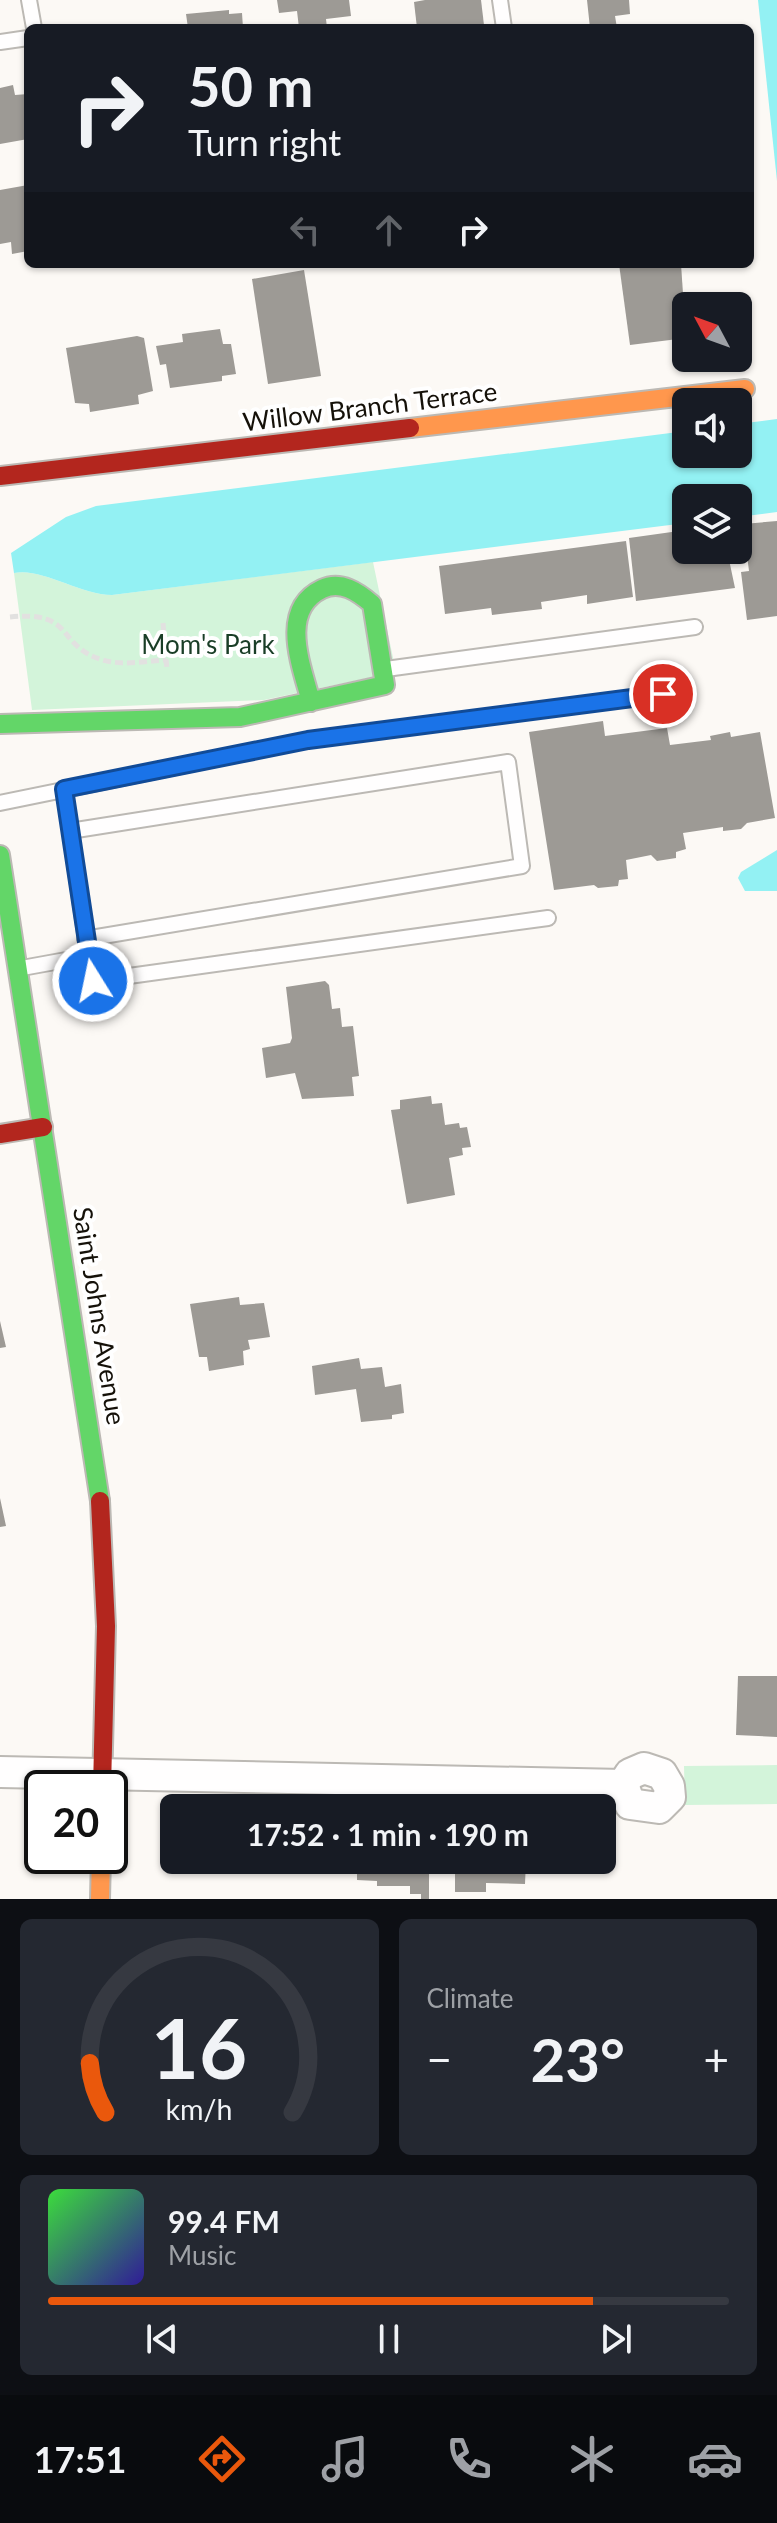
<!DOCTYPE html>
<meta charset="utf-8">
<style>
body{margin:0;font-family:Lato,sans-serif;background:#242831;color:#f1f3f6;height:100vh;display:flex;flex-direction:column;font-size:30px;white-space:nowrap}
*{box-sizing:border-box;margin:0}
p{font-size:26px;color:#9ea1a6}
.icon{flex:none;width:44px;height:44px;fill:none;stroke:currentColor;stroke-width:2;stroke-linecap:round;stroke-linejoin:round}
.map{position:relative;height:1899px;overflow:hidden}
.panel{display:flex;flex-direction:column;gap:20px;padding:20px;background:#0d0f14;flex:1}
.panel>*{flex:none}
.banner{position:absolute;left:24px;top:24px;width:730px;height:244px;border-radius:12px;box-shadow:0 2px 6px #0004;background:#171b24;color:#f1f3f6;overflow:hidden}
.needle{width:52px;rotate:311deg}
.controls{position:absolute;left:672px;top:292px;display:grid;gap:16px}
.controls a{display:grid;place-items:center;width:80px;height:80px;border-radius:12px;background:#171b24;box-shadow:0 2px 6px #0004;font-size:40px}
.speed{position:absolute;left:24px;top:1770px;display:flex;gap:16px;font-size:40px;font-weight:700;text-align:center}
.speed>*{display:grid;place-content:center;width:104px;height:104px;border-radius:50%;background:#171b24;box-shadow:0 2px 6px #0004;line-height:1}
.speed .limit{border:4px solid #111;border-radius:12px;background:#fff;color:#111}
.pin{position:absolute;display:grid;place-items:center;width:68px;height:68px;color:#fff;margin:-34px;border:4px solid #fff;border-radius:50%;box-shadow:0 2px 8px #0007}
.me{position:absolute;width:88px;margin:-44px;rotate:350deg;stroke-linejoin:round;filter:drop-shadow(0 0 6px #0008)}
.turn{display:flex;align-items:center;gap:28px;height:168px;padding:0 32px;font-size:36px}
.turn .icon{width:104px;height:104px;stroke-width:2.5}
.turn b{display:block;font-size:56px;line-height:68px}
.lanes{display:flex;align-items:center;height:76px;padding:0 32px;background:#0003;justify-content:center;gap:40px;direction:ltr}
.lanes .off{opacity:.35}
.big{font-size:60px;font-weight:700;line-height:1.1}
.panel .card{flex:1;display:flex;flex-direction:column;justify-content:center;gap:12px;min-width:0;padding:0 28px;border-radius:12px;background:#242831}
.panel .dial{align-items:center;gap:0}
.dial svg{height:208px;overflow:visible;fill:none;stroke:#363941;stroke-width:7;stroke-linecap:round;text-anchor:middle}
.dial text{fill:#f1f3f6;stroke:none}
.song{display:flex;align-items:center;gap:24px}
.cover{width:96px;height:96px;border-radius:12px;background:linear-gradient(135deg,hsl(120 70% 55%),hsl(250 70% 35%))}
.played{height:8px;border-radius:4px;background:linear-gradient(90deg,#ea580c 80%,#363941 80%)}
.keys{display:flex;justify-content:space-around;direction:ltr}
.heat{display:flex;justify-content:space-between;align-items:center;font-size:44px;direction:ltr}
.panel .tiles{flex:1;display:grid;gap:20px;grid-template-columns:1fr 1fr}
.card:last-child{grid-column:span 2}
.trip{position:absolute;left:160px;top:1794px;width:456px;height:80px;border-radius:12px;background:#171b24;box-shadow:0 2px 6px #0004;font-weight:700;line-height:80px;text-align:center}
.tab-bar{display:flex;height:128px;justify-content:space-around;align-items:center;background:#090b0e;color:#9ea1a6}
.tab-bar .icon{width:56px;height:56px}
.tab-bar .active{color:#ea580c}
.tab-bar b{font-size:36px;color:#f1f3f6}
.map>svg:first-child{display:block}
</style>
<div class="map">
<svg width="777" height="1899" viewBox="0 0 777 1899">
<rect width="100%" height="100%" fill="#fcf9f5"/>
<g fill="#d3f4da">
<path d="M373 562 396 672 264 700 32 710 14 573C40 567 79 594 112 595Z"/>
<polygon points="777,1765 777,1804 685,1805 684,1766"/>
</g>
<g fill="#93f1f3">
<polygon points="758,0 777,0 777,181"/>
<path d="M777 419V512L738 517V498H686V523L112 595C79 594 40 567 14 573L11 553 66 517 96 506 686 431V454H738V424Z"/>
<polygon points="777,850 777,891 745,891 738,878 741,872"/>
</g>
<g fill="#9d9a95">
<polygon points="277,0 349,0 351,16 326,19 327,28 299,28 297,11 279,13"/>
<polygon points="425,0 481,0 484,25 417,28 414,2"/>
<polygon points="587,0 629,0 630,14 615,16 617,28 590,28"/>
<polygon points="229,10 229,14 242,13 243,28 188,28 186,14"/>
<polygon points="13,85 15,95 28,94 28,139 0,144 0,88"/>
<polygon points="28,185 28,251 12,254 11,242 0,244 0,190"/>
<polygon points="619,264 681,264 686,338 630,345"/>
<polygon points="304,270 321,376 268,384 252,279"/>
<polygon points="220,329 223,344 231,344 236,374 222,376 222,381 170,388 166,364 160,365 156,346 183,342 182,334"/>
<polygon points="137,336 144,338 153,391 138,395 139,404 90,412 89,404 75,403 66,348"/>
<polygon points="777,521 777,616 747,620 741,572 749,571 743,524"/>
<polygon points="686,530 686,550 727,550 735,588 636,601 629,538"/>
<polygon points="626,541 633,597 587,604 587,595 541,602 542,609 492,615 491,608 445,614 439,566"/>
<polygon points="603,721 605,736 667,728 670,745 711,740 710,736 730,732 731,737 760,732 775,818 747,823 741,829 723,831 723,827 683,833 686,849 676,852 676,858 657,861 651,855 626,860 628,879 619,880 618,886 598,888 594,885 554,890 529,732"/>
<polygon points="325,981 329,985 332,1009 340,1008 342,1027 353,1026 359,1076 352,1077 354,1096 302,1099 295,1073 266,1078 262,1048 290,1043 292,1038 286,987"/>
<polygon points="431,1096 432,1104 442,1103 445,1125 459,1123 460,1128 467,1127 471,1147 462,1148 463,1155 449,1158 455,1195 407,1204 391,1110 400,1109 400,1100"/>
<polygon points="239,1297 240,1305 264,1303 270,1337 248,1340 250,1349 243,1351 244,1365 209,1371 207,1357 199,1357 190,1304"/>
<polygon points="0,1321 6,1347 0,1348"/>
<polygon points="359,1358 361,1369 382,1367 385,1387 401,1384 404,1413 392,1415 392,1419 361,1422 356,1389 315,1395 312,1366"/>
<polygon points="0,1498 6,1526 0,1527"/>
<polygon points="738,1676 777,1676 777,1737 736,1735"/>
<polygon points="357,1860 429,1860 429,1899 421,1899 421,1894 410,1894 410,1886 377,1886 377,1881 357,1880"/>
<polygon points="455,1860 526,1860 525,1884 486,1883 486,1892 455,1892"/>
</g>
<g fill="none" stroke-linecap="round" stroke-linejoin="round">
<g stroke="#bcb9b4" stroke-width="18">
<g id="lane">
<polyline points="29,0 34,28"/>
<polyline points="500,0 504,28"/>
<polyline points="0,42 28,38"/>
<polyline points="386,669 695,627"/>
<polyline points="64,789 87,947"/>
<polyline points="0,803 308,740 663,694"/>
<polyline points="70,831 508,762 522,866 85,939"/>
<polyline points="22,968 88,956 93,981 548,918"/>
</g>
</g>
<g stroke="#bcb9b4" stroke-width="34">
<g id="street">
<polygon points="644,1768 662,1774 669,1786 670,1797 659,1808 630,1804 623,1785 630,1774"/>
<polyline points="0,1772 623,1785"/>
</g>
</g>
<g stroke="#bcb9b4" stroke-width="22">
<g id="fast">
<path d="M0 724 240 717 385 685 372 604C358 592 341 580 322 589 278 610 302 667 311 702"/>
<polyline points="0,855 100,1501"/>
</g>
</g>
<g stroke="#bcb9b4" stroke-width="22">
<g id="slow">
<polyline points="410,428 745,389"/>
<polyline points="100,1899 101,1856"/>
</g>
</g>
<g stroke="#bcb9b4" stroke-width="22">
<g id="jam">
<polyline points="0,476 410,428"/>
<polyline points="0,1134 43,1127"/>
<polyline points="100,1501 106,1626 102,1788"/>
</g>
</g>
<g stroke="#e2e1e0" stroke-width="5" stroke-dasharray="8 4" stroke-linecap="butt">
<path d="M10 617C76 610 56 647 103 660 123 666 145 661 166 660"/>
<polyline points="163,623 167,670"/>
</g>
<use href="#lane" stroke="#fffefe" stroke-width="14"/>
<use href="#street" stroke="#fffefe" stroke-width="30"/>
<use href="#fast" stroke="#63d668" stroke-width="18"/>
<use href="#slow" stroke="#ff974d" stroke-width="18"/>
<use href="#jam" stroke="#b3261e" stroke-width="18"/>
</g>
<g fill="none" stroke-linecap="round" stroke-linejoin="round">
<g stroke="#114b97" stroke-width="20">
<polyline id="route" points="93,981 64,789 308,740 663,694"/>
</g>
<use href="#route" stroke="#1a73e8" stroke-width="14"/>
</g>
<g text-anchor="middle" stroke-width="8" stroke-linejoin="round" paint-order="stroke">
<g font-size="26" fill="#151109" stroke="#fff">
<text transform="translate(370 407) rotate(-7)" y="9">Willow Branch Terrace</text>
<text transform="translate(99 1316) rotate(81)" y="9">Saint Johns Avenue</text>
</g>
<g font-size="26" fill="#1a3e27" stroke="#fff">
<text x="208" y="654">Mom's Park</text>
</g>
</g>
</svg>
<div class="controls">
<a><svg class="needle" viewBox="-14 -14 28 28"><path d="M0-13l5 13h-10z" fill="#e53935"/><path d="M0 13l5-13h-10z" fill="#9ea1a6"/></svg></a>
<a><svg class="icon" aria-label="sound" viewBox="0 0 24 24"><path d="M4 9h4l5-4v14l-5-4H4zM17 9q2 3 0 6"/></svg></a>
<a><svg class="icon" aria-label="layers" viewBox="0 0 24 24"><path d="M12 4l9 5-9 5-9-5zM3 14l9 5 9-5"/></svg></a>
</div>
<div class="speed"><div class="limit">20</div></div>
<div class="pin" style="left:663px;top:694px;background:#d93025"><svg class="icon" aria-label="arrive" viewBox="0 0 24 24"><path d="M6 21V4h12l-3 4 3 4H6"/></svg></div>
<svg class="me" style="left:93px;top:981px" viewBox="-20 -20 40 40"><circle r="17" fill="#1a73e8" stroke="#fff" stroke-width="3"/><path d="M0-11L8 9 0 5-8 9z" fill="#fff"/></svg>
<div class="trip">17:52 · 1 min · 190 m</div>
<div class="banner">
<div class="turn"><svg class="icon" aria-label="right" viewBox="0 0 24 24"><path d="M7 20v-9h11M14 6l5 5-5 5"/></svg><div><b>50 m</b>Turn right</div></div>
<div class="lanes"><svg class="icon off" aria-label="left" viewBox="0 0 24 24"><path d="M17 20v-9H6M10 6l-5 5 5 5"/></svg><svg class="icon off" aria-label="ahead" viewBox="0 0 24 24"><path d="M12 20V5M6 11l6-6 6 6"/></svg><svg class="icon" aria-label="right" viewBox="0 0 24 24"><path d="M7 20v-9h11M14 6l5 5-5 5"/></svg></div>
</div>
</div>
<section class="panel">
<div class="tiles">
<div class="card dial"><svg viewBox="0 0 100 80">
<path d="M14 69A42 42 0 1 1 86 69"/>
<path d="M14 69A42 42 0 0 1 8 50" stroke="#ea580c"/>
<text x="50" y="56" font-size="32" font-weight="700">16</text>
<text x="50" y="72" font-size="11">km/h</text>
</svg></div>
<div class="card"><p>Climate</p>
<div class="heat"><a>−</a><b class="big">23°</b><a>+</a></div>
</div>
<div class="card">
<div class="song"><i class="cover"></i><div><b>99.4 FM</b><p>Music</p></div></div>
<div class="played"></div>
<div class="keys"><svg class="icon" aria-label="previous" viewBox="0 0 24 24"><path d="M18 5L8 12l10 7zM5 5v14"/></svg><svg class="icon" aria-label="pause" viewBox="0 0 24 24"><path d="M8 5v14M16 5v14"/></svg><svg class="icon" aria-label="next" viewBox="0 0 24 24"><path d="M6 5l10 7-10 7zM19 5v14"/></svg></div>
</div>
</div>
</section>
<nav class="tab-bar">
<b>17:51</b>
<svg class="icon active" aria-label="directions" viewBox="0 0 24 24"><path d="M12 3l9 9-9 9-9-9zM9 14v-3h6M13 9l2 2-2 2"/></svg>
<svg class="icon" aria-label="music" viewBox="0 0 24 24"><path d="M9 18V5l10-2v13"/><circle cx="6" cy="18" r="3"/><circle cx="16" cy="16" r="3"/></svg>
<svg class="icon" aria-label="phone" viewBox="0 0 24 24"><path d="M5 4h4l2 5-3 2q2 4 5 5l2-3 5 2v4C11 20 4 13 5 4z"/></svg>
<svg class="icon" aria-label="climate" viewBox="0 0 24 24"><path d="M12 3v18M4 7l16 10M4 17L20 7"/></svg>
<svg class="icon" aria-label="car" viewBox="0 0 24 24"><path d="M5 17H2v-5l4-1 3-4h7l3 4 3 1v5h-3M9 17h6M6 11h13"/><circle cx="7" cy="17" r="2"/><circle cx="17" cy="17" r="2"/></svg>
</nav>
